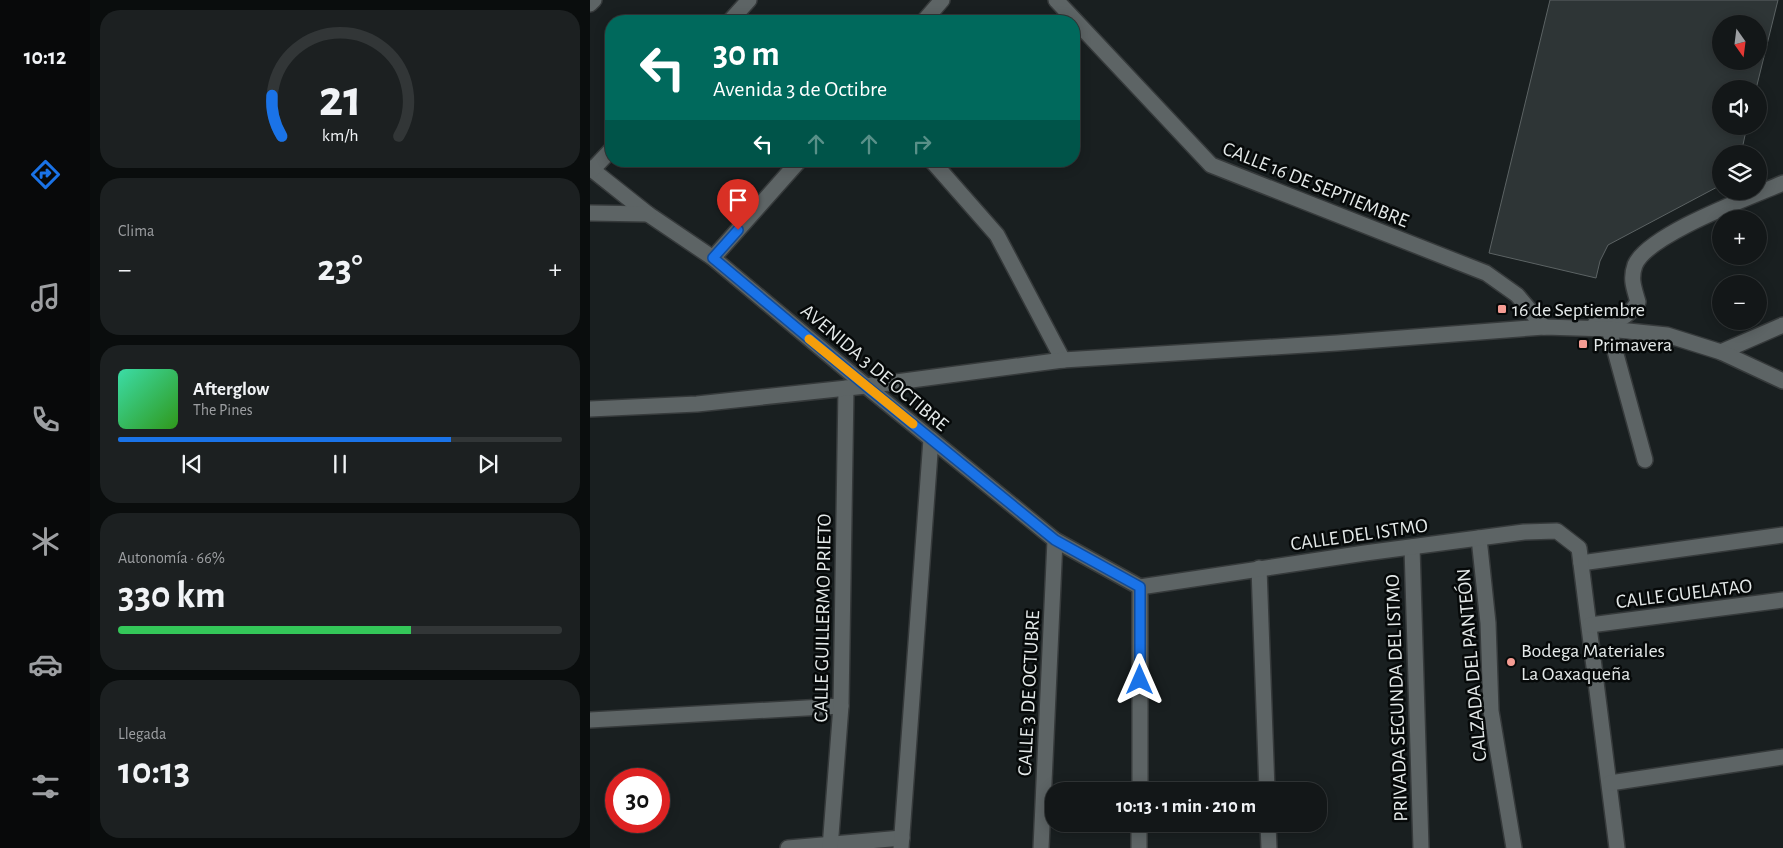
<!DOCTYPE html>
<html lang="es">
<meta charset="utf-8">
<style>
body{margin:0;font-family:"Alegreya Sans",sans-serif;background:#1c2021;color:#f1f3f6;height:100vh;display:flex;flex-direction:column;font-size:19px;white-space:nowrap}
*{box-sizing:border-box;margin:0}
p{font-size:16px;color:#9d9fa2}
.icon{flex:none;width:28px;height:28px;fill:none;stroke:currentColor;stroke-width:2;stroke-linecap:round;stroke-linejoin:round}
.map{position:relative;flex:1;overflow:hidden}
.side{display:flex;flex-direction:column;gap:10px;padding:10px;background:#0a0d0d;width:500px}
.side>*{flex:none}
.top-card{position:absolute;left:15px;top:15px;width:475px;height:152px;border-radius:20px;box-shadow:0 2px 12px #0003,0 0 0 1px #323637;background:#00695c;color:#fff;overflow:hidden}
.needle{width:32px;rotate:166deg}
.controls{position:absolute;left:1122px;top:15px;display:grid;gap:10px}
.controls a{display:grid;place-items:center;width:55px;height:55px;border-radius:50%;background:#131718;box-shadow:0 2px 12px #0003,0 0 0 1px #323637;font-size:25px}
.speed{position:absolute;left:15px;top:768px;display:flex;gap:10px;font-size:25px;font-weight:700;text-align:center}
.speed>*{display:grid;place-content:center;width:65px;height:65px;border-radius:50%;background:#131718;box-shadow:0 2px 12px #0003,0 0 0 1px #323637;line-height:1}
.speed .limit{border:8px solid #d22;background:#fff;color:#111}
.pin{position:absolute;display:grid;place-items:center;width:42px;height:42px;color:#fff;margin:-51px -21px;border-radius:50% 50% 50% 0;rotate:-45deg;box-shadow:0 0 5px #0007}
.pin .icon{rotate:45deg}
.me{position:absolute;width:55px;margin:-28px;rotate:0deg;stroke-linejoin:round;filter:drop-shadow(0 0 4px #0008)}
.turn{display:flex;align-items:center;gap:18px;height:105px;padding:0 25px;font-size:22px}
.turn .icon{width:65px;height:65px;stroke-width:2.5}
.turn b{display:block;font-size:35px;line-height:42px}
.lanes{display:flex;align-items:center;height:48px;padding:0 25px;background:#0003;justify-content:center;gap:25px;direction:ltr}
.lanes .off{opacity:.35}
.big{font-size:38px;font-weight:600;line-height:1.1}
.side .tile{flex:1;display:flex;flex-direction:column;justify-content:center;gap:8px;min-width:0;padding:0 18px;border-radius:20px;background:#1c2021}
.side .dial{align-items:center;gap:0}
.dial svg{height:130px;overflow:visible;fill:none;stroke:#323637;stroke-width:7;stroke-linecap:round;text-anchor:middle}
.dial text{fill:#f1f3f6;stroke:none}
.song{display:flex;align-items:center;gap:15px}
.cover{width:60px;height:60px;border-radius:8px;background:linear-gradient(135deg,hsl(160 70% 55%),hsl(110 70% 35%))}
.played{height:5px;border-radius:2px;background:linear-gradient(90deg,#1a73e8 75%,#323637 75%)}
.keys{display:flex;justify-content:space-around;direction:ltr}
.heat{display:flex;justify-content:space-between;align-items:center;font-size:28px;direction:ltr}
.charge{height:8px;border-radius:4px;background:linear-gradient(90deg,#34c759 66%,#323637 0)}
.trip{position:absolute;left:455px;top:782px;width:282px;height:50px;border-radius:20px;background:#131718;box-shadow:0 2px 12px #0003,0 0 0 1px #323637;font-weight:600;line-height:50px;text-align:center}
main{display:flex;flex:1;min-height:0}
.menu{display:flex;flex-direction:column;width:90px;justify-content:space-around;align-items:center;background:#08090a;color:#9d9fa2}
.menu .icon{width:35px;height:35px}
.menu .selected{color:#1a73e8}
.menu b{font-size:22px;color:#f1f3f6}
.map>svg:first-child{display:block}
</style>
<main>
<nav class="menu">
<b>10:12</b>
<svg class="icon selected" aria-label="directions" viewBox="0 0 24 24"><path d="M12 3l9 9-9 9-9-9zM9 14v-3h6M13 9l2 2-2 2"/></svg>
<svg class="icon" aria-label="music" viewBox="0 0 24 24"><path d="M9 18V5l10-2v13"/><circle cx="6" cy="18" r="3"/><circle cx="16" cy="16" r="3"/></svg>
<svg class="icon" aria-label="phone" viewBox="0 0 24 24"><path d="M5 4h4l2 5-3 2q2 4 5 5l2-3 5 2v4C11 20 4 13 5 4z"/></svg>
<svg class="icon" aria-label="climate" viewBox="0 0 24 24"><path d="M12 3v18M4 7l16 10M4 17L20 7"/></svg>
<svg class="icon" aria-label="car" viewBox="0 0 24 24"><path d="M5 17H2v-5l4-1 3-4h7l3 4 3 1v5h-3M9 17h6M6 11h13"/><circle cx="7" cy="17" r="2"/><circle cx="17" cy="17" r="2"/></svg>
<svg class="icon" aria-label="filters" viewBox="0 0 24 24"><path d="M4 7h16M4 17h16"/><circle cx="9" cy="7" r="2"/><circle cx="15" cy="17" r="2"/></svg>
</nav>
<section class="side">
<div class="tile dial"><svg viewBox="0 0 100 80">
<path d="M14 69A42 42 0 1 1 86 69"/>
<path d="M14 69A42 42 0 0 1 8 44" stroke="#1a73e8"/>
<text x="50" y="56" font-size="32" font-weight="700">21</text>
<text x="50" y="72" font-size="11">km/h</text>
</svg></div>
<div class="tile"><p>Clima</p>
<div class="heat"><a>−</a><b class="big">23°</b><a>+</a></div>
</div>
<div class="tile">
<div class="song"><i class="cover"></i><div><b>Afterglow</b><p>The Pines</p></div></div>
<div class="played"></div>
<div class="keys"><svg class="icon" aria-label="previous" viewBox="0 0 24 24"><path d="M18 5L8 12l10 7zM5 5v14"/></svg><svg class="icon" aria-label="pause" viewBox="0 0 24 24"><path d="M8 5v14M16 5v14"/></svg><svg class="icon" aria-label="next" viewBox="0 0 24 24"><path d="M6 5l10 7-10 7zM19 5v14"/></svg></div>
</div>
<div class="tile"><p>Autonomía · 66%</p><b class="big">330 km</b><div class="charge"></div></div>
<div class="tile"><p>Llegada</p><b class="big">10:13</b></div>
</section>
<div class="map">
<svg width="1193" height="848" viewBox="0 0 1193 848">
<rect width="100%" height="100%" fill="#191f20"/>
<path fill="#2e3536" stroke="#5c6364" fill-rule="evenodd" d="M960 0H1188L1166 89H1131V126H1157L1151 154H1131V185L1018 245 1010 261 1006 278 899 253ZM1131 24H1169V61H1131Z"/>
<g fill="none" stroke-linecap="round" stroke-linejoin="round">
<g stroke="#363a3b" stroke-width="18">
<g id="street">
<polyline points="466,0 621,165 896,273 927,295 954,327"/>
<polyline points="0,4 4,0"/>
<polyline points="140,21 159,0"/>
<polyline points="334,21 352,0"/>
<polyline points="342,161 407,235 473,360"/>
<polyline points="0,168 58,214 123,258 276,386 465,540 550,587"/>
<polyline points="2,170 21,150"/>
<polyline points="0,213 58,214"/>
<polyline points="123,258 209,161"/>
<path d="M1005 324C1025 323 1037 319 1048 302 1044 288 1040 279 1045 265 1058 234 1161 197 1193 183"/>
<polyline points="1019,329 1055,460"/>
<polyline points="1131,352 1193,325"/>
<polyline points="889,538 898,623 901,711 924,848"/>
<polyline points="822,547 831,848"/>
<polyline points="991,563 1193,535"/>
<polyline points="669,568 677,791"/>
<polyline points="550,587 775,553 934,532 967,531 989,548 1027,848"/>
<polyline points="1000,625 1193,600"/>
<polyline points="0,720 251,706"/>
<polyline points="1020,783 1193,757"/>
<polyline points="550,791 550,587"/>
<polyline points="678,824 679,848"/>
<polyline points="198,848 312,838"/>
<polyline points="240,848 251,706 256,388"/>
<polyline points="311,848 341,439"/>
<polyline points="451,848 465,540"/>
<polyline points="549,848 549,824"/>
</g>
</g>
<g stroke="#363a3b" stroke-width="18">
<polyline id="secondary" points="0,409 107,404 276,386 473,360 747,343 954,327 1019,329 1077,335 1131,352 1193,381"/>
</g>
<use href="#street" stroke="#5d6465" stroke-width="15"/>
<use href="#secondary" stroke="#5d6465" stroke-width="15"/>
</g>
<g fill="none" stroke-linecap="round" stroke-linejoin="round">
<g stroke="#114b97" stroke-width="12">
<polyline id="route" points="148,230 123,258 276,386 465,540 550,587 550,680"/>
</g>
<use href="#route" stroke="#1a73e8" stroke-width="9"/>
<polyline stroke="#f59e0b" stroke-width="9" points="219,339 323,424"/>
</g>
<g fill="#f59c93" stroke="#060909" stroke-width="2">
<rect x="907" y="304" width="10" height="10" rx="2.5"/>
<rect x="988" y="339" width="10" height="10" rx="2.5"/>
<circle cx="921" cy="662" r="5"/>
</g>
<g text-anchor="middle" stroke-width="5" stroke-linejoin="round" paint-order="stroke">
<g font-size="20" fill="#e4e9e9" stroke="#060909">
<text transform="translate(726 184) rotate(22)" y="7">CALLE 16 DE SEPTIEMBRE</text>
<text transform="translate(285 367) rotate(40)" y="7">AVENIDA 3 DE OCTIBRE</text>
<text transform="translate(769 534) rotate(-8)" y="7">CALLE DEL ISTMO</text>
<text transform="translate(1094 593) rotate(-7)" y="7">CALLE GUELATAO</text>
<text transform="translate(232 618) rotate(-89)" y="7">CALLE GUILLERMO PRIETO</text>
<text transform="translate(881 665) rotate(-95)" y="7">CALZADA DEL PANTEÓN</text>
<text transform="translate(438 693) rotate(-87)" y="7">CALLE 3 DE OCTUBRE</text>
<text transform="translate(806 698) rotate(-92)" y="7">PRIVADA SEGUNDA DEL ISTMO</text>
</g>
<g font-size="20" fill="#e4e9e9" stroke="#060909" text-anchor="start">
<text x="922" y="316">16 de Septiembre</text>
<text x="1003" y="351">Primavera</text>
<text x="931" y="657">Bodega Materiales<tspan x="931" dy="23">La Oaxaqueña</tspan></text>
</g>
</g>
</svg>
<div class="controls">
<a><svg class="needle" viewBox="-14 -14 28 28"><path d="M0-13l5 13h-10z" fill="#e53935"/><path d="M0 13l5-13h-10z" fill="#9d9fa2"/></svg></a>
<a><svg class="icon" aria-label="sound" viewBox="0 0 24 24"><path d="M4 9h4l5-4v14l-5-4H4zM17 9q2 3 0 6"/></svg></a>
<a><svg class="icon" aria-label="layers" viewBox="0 0 24 24"><path d="M12 4l9 5-9 5-9-5zM3 14l9 5 9-5"/></svg></a>
<a>+</a>
<a>−</a>
</div>
<div class="speed"><div class="limit">30</div></div>
<div class="pin" style="left:148px;top:230px;background:#d93025"><svg class="icon" aria-label="arrive" viewBox="0 0 24 24"><path d="M6 21V4h12l-3 4 3 4H6"/></svg></div>
<svg class="me" style="left:550px;top:680px" viewBox="-20 -20 40 40"><path d="M0-17L14 15 0 8-14 15z" fill="#1a73e8" stroke="#fff" stroke-width="4"/></svg>
<div class="trip">10:13 · 1 min · 210 m</div>
<div class="top-card">
<div class="turn"><svg class="icon" aria-label="left" viewBox="0 0 24 24"><path d="M17 20v-9H6M10 6l-5 5 5 5"/></svg><div><b>30 m</b>Avenida 3 de Octibre</div></div>
<div class="lanes"><svg class="icon" aria-label="left" viewBox="0 0 24 24"><path d="M17 20v-9H6M10 6l-5 5 5 5"/></svg><svg class="icon off" aria-label="ahead" viewBox="0 0 24 24"><path d="M12 20V5M6 11l6-6 6 6"/></svg><svg class="icon off" aria-label="ahead" viewBox="0 0 24 24"><path d="M12 20V5M6 11l6-6 6 6"/></svg><svg class="icon off" aria-label="right" viewBox="0 0 24 24"><path d="M7 20v-9h11M14 6l5 5-5 5"/></svg></div>
</div>
</div>
</main>
